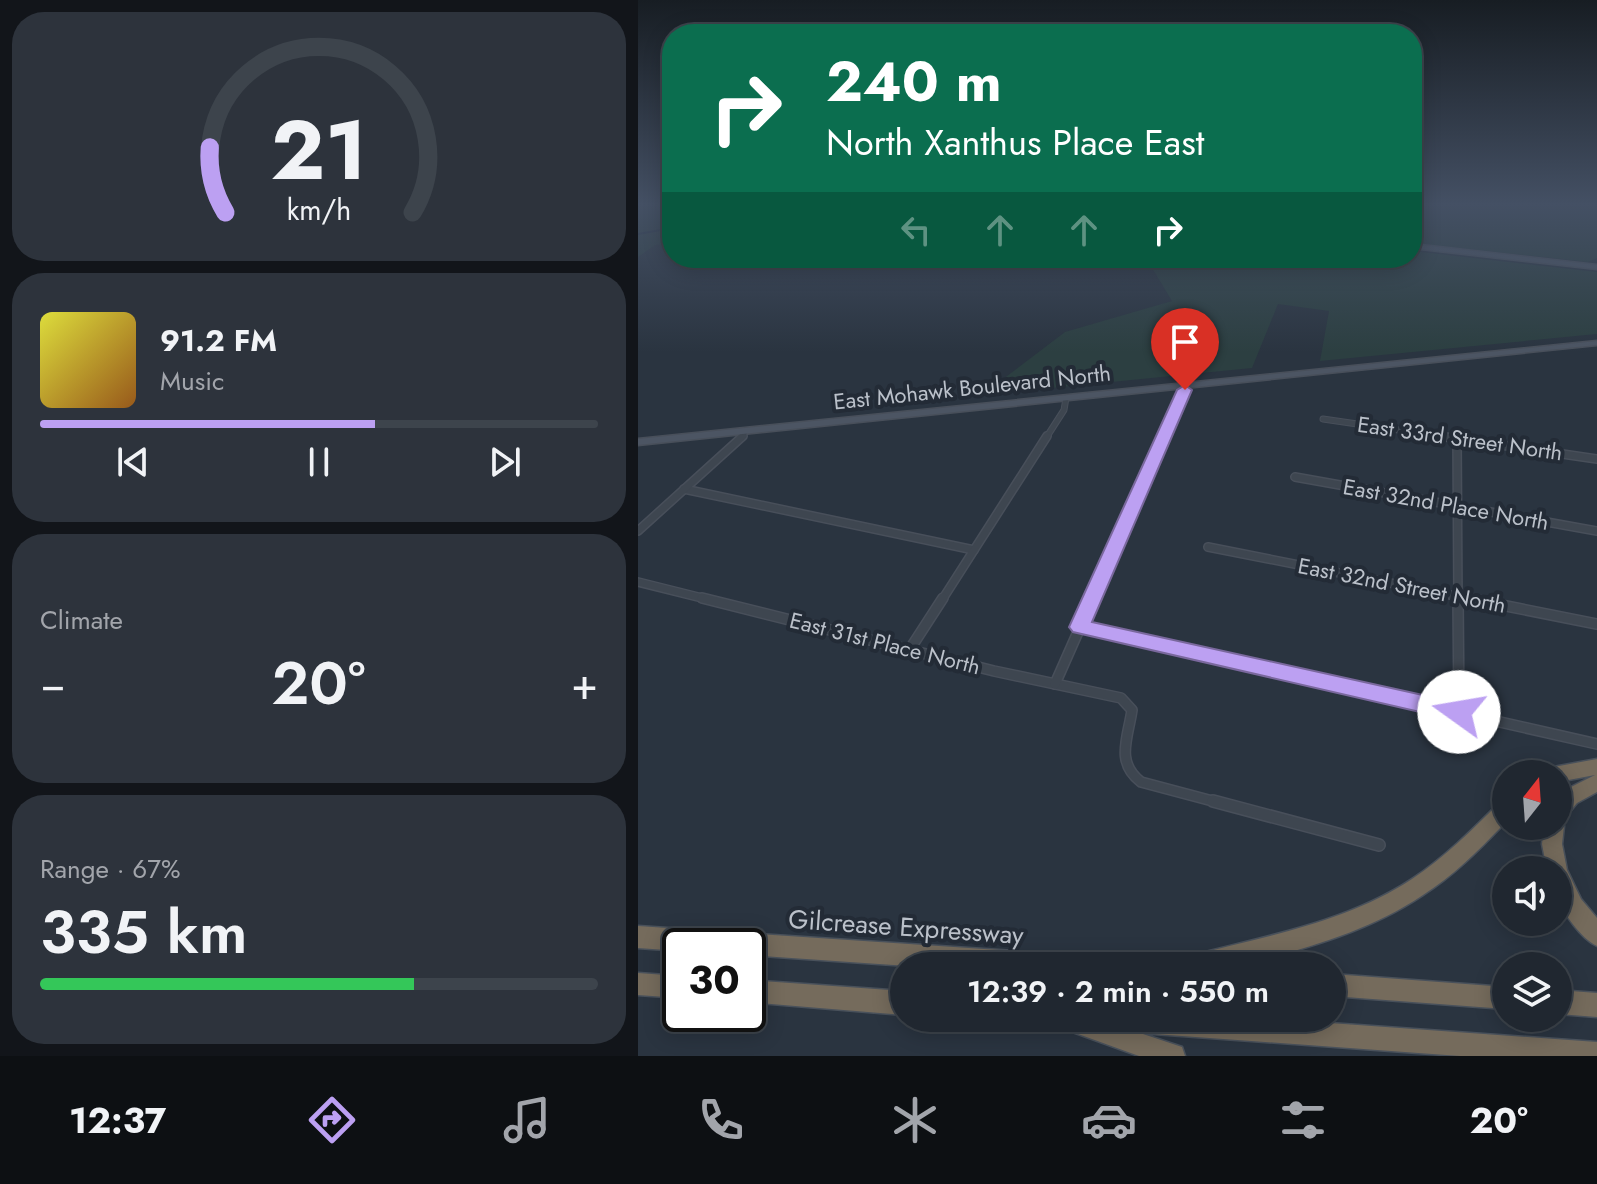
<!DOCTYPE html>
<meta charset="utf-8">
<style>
body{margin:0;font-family:Jost,sans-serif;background:#2d333c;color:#f1f3f6;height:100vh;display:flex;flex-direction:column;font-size:30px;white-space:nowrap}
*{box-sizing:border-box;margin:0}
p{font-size:26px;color:#a2a5ab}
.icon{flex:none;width:44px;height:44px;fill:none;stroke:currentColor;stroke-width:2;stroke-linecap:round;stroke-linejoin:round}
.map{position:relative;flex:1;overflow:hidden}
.panel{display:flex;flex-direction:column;gap:12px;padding:12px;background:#12151a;width:638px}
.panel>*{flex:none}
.hud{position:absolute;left:24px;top:24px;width:760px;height:244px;border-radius:32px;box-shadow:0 4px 20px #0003,0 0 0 2px #3d444c;background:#0b6e4f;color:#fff;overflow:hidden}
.needle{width:52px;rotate:17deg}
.fabs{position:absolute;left:854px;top:760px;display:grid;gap:16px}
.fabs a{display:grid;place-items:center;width:80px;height:80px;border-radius:50%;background:#202730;box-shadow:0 4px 20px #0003,0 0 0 2px #3d444c;font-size:40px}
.speed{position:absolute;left:24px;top:928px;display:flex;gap:16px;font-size:40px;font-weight:700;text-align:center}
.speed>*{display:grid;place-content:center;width:104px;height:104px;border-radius:50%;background:#202730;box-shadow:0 4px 20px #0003,0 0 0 2px #3d444c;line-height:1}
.speed .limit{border:4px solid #111;border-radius:12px;background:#fff;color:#111}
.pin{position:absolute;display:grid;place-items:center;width:68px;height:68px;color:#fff;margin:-82px -34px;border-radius:50% 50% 50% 0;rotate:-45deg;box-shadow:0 0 8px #0007}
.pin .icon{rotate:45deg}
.me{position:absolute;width:88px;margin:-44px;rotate:283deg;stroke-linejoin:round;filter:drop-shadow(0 0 6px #0008)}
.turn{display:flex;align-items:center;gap:28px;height:168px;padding:0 32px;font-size:36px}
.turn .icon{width:104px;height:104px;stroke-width:2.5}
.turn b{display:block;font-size:56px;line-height:68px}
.lanes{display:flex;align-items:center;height:76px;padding:0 32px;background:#0003;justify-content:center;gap:40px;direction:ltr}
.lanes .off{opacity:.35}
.big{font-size:60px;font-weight:600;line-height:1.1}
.panel .widget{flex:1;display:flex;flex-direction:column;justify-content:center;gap:12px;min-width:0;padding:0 28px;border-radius:32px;background:#2d333c}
.panel .dial{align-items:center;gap:0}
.dial svg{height:208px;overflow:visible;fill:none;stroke:#3d444c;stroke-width:7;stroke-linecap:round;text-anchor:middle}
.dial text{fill:#f1f3f6;stroke:none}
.song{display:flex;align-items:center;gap:24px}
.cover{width:96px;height:96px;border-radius:12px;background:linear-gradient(135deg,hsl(60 70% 55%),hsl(30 70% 35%))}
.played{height:8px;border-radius:4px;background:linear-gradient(90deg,#bca0f2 60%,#3d444c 60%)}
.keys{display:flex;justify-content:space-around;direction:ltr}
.heat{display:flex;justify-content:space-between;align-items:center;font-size:44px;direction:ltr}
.charge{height:12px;border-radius:6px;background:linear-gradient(90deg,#34c759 67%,#3d444c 0)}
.trip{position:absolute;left:252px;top:952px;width:456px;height:80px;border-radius:40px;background:#202730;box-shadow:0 4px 20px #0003,0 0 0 2px #3d444c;font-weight:600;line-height:80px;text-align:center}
.tab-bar{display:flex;height:128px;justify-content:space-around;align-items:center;background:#0d1013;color:#a2a5ab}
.tab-bar .icon{width:56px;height:56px}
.tab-bar .on{color:#bca0f2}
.tab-bar b{font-size:36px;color:#f1f3f6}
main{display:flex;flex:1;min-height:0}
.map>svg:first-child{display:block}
</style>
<main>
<section class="panel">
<div class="widget dial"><svg viewBox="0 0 100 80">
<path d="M14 69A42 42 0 1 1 86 69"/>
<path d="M14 69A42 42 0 0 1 8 44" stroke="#bca0f2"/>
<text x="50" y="56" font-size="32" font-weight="700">21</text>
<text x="50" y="72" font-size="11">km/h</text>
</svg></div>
<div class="widget">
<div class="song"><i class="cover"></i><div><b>91.2 FM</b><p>Music</p></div></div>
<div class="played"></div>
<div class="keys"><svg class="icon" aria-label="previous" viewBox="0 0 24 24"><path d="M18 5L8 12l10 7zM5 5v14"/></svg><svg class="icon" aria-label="pause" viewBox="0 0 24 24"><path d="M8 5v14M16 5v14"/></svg><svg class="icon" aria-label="next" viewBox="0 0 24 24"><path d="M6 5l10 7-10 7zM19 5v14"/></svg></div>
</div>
<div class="widget"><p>Climate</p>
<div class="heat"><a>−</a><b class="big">20°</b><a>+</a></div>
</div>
<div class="widget"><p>Range · 67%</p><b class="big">335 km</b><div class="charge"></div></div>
</section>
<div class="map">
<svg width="959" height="1056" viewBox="0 0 959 1056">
<rect width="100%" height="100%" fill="#2a3440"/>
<g fill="#2c3f41">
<polygon points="0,204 34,204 34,243 17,245 0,257"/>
<polygon points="774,204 959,204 959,258 950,262 774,243"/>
<polygon points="774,251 959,272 959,334 682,361 691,311 640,304 614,368 344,395 427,332 534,301 508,258 774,258"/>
</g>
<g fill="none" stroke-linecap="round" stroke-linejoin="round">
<polyline stroke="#1e2b3e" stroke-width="2" points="0,234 34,228"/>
<g stroke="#484f5a" stroke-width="7">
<g id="street-far3">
<polyline points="685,419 815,438"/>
<polyline points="104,438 107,431"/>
<polyline points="408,438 426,410 428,398"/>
<polyline points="527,438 547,392 546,386"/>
</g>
</g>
<g stroke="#484f5a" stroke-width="10">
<g id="street-far2">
<polyline points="801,436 959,459"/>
<polyline points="819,436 820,600"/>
<polyline points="657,477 959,531"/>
<polyline points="46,489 336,550"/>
<polyline points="0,531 105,436"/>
<polyline points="570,547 838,600"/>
<polyline points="0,582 72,600"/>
<polyline points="304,600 409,436"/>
<polyline points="454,600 527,436"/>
</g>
</g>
<g stroke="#484f5a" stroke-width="12">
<g id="street-far1">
<path d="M64 598 356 671 483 698 494 710C490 738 477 762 503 782L582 803"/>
<polyline points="820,598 821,712"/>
<polyline points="828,598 959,624"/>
<polyline points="442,627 959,744"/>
<polyline points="272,649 305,598"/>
<polyline points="417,684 455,598"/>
</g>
</g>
<g stroke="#484f5a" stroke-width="14">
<polyline id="street" points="575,801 741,845"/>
</g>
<g stroke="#484f5a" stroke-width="3">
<g id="secondary">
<polygon points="774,244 959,265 959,269 774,248"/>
<polygon points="959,341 959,345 0,445 0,439"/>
</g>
</g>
<g stroke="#49515b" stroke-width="3">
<g id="highway">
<path d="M959 759V792L939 803 924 821 926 826 924 844 929 870 943 899 959 918V946C944 939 924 913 920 896 918 888 920 878 920 870H909L904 844 906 826H920V798L925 791 957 775 920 782V774H908L910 768Z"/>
<path d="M868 800V822L864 826C840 851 815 876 785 895 733 930 673 947 613 963L599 966H544L547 958 555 955C629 936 709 922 774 879 806 858 834 830 861 803Z"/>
<polygon points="0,926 436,955 444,958 447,966 270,966 110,955 110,946 42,946 42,951 0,948"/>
<polygon points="0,973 42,976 42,998 0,995"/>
<polygon points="694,974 868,987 868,1009 694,996"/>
<polygon points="110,980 266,991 266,1015 110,1002"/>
<polygon points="920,990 959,993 959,1017 920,1014"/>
<polygon points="414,1018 623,1018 959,1042 959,1056 822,1056 502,1033 544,1047 547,1056 501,1056 418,1026"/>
</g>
</g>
<use href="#street-far3" stroke="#3e4650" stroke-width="5"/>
<use href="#street-far2" stroke="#3e4650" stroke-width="7"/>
<use href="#street-far1" stroke="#3e4650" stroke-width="9"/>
<use href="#street" stroke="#3e4650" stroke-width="11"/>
<use href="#secondary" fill="#4c5563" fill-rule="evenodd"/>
<use href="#highway" fill="#756b5c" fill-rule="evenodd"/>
</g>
<linearGradient id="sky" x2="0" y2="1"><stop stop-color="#171d23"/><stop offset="0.58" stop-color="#445064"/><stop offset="1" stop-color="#445064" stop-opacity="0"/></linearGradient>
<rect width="959" height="352" fill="url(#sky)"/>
<polygon fill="#bca0f2" stroke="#7a689d" stroke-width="2" points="547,385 554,390 454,622 821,703 829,705 833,712 829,719 821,721 435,632 431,627 539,390"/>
<g text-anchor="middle" stroke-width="8" stroke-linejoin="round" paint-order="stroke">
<g font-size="22" fill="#bbc1ca" stroke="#232b36">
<text transform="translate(334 387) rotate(-6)" y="8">East Mohawk Boulevard North</text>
<text transform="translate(822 438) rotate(8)" y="8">East 33rd Street North</text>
<text transform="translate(808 504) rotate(10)" y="8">East 32nd Place North</text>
<text transform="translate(764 585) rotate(11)" y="8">East 32nd Street North</text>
<text transform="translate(247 643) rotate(14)" y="8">East 31st Place North</text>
</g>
<g font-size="26" fill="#bbc1ca" stroke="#232b36">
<text transform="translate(268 927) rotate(4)" y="9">Gilcrease Expressway</text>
</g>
</g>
</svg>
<div class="fabs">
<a><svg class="needle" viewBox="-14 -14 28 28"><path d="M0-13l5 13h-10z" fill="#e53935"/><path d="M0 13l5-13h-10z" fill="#a2a5ab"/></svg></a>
<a><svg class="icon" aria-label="sound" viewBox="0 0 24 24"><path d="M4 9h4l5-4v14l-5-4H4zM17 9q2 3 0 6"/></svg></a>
<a><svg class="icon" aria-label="layers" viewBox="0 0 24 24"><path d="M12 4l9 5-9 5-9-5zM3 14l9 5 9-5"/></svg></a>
</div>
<div class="speed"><div class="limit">30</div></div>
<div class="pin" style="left:547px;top:390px;background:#d93025"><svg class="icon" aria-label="arrive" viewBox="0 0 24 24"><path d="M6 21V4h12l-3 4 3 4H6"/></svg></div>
<svg class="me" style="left:821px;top:712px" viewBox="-20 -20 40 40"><circle r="19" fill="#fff"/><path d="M0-13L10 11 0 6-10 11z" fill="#bca0f2"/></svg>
<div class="trip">12:39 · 2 min · 550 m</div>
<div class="hud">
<div class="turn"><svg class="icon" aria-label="right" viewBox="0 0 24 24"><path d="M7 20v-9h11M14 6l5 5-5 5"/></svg><div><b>240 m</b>North Xanthus Place East</div></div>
<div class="lanes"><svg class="icon off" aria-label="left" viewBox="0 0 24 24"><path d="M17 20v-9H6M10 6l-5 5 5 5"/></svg><svg class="icon off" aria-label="ahead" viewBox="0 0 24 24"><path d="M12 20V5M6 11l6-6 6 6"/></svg><svg class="icon off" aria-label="ahead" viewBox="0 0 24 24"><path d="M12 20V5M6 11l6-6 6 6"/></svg><svg class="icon" aria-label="right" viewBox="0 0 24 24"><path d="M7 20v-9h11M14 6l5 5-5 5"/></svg></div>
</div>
</div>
</main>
<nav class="tab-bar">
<b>12:37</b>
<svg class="icon on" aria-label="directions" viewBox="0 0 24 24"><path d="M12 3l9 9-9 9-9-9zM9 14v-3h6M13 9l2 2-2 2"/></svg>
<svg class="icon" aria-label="music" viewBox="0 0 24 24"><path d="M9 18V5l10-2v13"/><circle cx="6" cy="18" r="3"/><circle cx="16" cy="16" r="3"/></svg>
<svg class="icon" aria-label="phone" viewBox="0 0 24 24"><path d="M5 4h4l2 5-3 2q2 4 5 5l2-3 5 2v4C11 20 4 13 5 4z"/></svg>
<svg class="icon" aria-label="climate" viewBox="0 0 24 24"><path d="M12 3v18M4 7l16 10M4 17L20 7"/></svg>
<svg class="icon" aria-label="car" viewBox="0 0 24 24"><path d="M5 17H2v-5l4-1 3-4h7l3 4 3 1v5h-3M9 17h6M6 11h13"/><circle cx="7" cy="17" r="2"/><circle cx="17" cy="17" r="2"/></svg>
<svg class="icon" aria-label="filters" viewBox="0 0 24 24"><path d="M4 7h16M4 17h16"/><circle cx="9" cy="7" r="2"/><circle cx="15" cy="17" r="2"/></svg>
<b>20°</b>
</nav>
